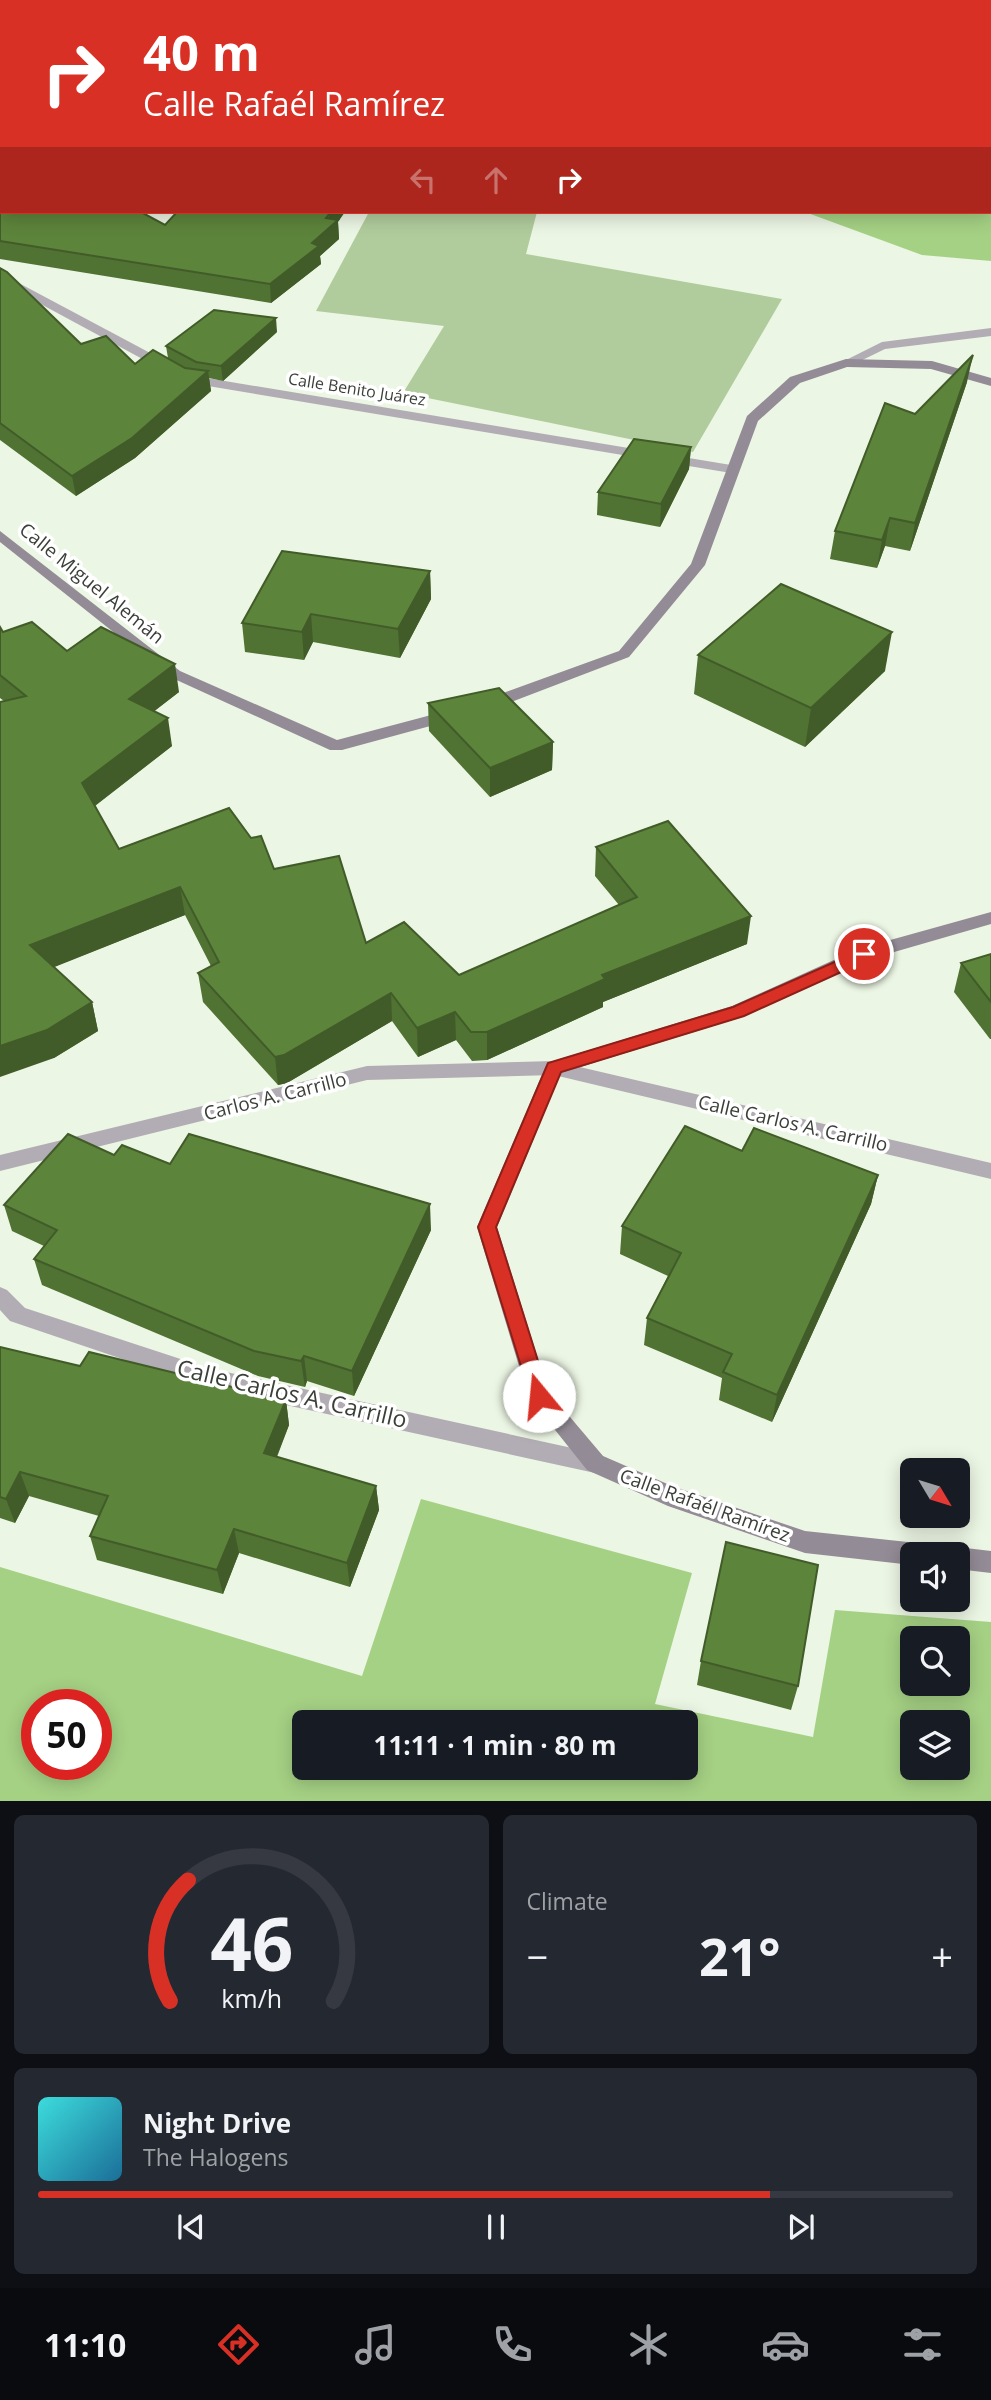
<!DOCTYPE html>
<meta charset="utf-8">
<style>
body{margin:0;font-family:"Open Sans",sans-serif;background:#242831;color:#f1f3f6;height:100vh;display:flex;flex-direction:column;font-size:26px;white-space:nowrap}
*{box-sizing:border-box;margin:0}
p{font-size:23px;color:#9ea1a6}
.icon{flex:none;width:38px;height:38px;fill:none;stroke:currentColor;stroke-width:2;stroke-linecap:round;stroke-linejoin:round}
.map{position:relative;height:1801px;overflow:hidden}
.details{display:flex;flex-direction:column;gap:14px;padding:14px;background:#0d0f14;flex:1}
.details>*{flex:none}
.top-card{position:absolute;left:0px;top:0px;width:992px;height:214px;box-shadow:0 4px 18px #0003;background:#d93025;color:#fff;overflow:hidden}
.needle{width:46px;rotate:128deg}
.controls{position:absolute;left:900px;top:1458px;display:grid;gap:14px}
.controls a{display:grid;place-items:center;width:70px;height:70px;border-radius:10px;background:#171b24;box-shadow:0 4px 18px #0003;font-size:35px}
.speed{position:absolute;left:21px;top:1689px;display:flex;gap:14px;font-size:35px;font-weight:700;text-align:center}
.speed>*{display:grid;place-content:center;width:91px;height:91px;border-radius:50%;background:#171b24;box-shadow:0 4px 18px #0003;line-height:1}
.speed .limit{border:10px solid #d22;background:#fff;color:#111}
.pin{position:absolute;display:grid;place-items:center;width:60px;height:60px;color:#fff;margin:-30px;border:4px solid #fff;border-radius:50%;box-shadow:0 2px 7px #0007}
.me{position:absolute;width:77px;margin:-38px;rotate:343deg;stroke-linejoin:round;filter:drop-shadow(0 0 5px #0008)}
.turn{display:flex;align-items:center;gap:24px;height:147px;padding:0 28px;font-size:32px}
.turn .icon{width:91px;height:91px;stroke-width:2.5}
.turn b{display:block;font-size:49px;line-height:60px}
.lanes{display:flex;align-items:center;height:66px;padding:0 28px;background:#0003;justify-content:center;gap:35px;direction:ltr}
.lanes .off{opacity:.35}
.big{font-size:52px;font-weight:700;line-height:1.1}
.details .tile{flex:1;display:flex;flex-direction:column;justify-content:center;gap:10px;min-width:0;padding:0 24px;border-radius:10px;background:#242831}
.details .dial{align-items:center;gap:0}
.dial svg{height:182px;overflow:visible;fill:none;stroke:#363941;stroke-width:7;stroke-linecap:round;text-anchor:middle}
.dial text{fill:#f1f3f6;stroke:none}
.song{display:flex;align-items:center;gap:21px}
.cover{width:84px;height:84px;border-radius:10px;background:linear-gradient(135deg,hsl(180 70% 55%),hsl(200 70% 35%))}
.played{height:7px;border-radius:4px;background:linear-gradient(90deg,#d93025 80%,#363941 80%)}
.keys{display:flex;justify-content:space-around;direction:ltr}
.heat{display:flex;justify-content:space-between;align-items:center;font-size:38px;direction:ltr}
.details .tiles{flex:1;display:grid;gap:14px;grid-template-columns:1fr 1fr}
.tile:last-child{grid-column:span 2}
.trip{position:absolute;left:292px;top:1710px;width:406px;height:70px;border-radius:10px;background:#171b24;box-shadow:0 4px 18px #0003;font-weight:700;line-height:70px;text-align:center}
.menu{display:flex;height:112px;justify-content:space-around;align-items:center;background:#090b0e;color:#9ea1a6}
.menu .icon{width:49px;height:49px}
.menu .active{color:#d93025}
.menu b{font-size:32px;color:#f1f3f6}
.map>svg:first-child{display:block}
</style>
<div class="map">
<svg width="991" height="1802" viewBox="0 0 991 1802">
<rect width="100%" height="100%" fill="#ecf6e4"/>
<polygon fill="#b0cc9c" points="369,212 537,212 526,254 782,299 693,452 403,393 444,326 316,311"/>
<g fill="#a5d184" fill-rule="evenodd">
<polygon points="0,0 472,0 2,2 2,134"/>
<polygon points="597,0 991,0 991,261 922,255 805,212 990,212 990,2"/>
<path d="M421 1499 692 1573 655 1704 813 1737 835 1610 991 1622V1801H0V1567L362 1676ZM912 1638H957V1684H912ZM37 1704H96V1764H37ZM304 1722H686V1768H304ZM912 1722H957V1768H912Z"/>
</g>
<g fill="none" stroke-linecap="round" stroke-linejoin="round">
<g fill="#b2adb4" fill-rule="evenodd">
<polygon points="0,273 169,363 171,366 169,369 161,369 0,282"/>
<polygon points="991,328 991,336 885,349 850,366 842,366 840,363 882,342"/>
<polygon points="189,375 731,465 738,469 731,473 184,382 183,379"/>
<polygon points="554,1061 991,1163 991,1179 554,1075 367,1080 0,1171 0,1155 367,1066"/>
<polygon points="0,1287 7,1290 25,1308 208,1368 595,1453 603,1456 606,1463 603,1470 595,1473 208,1388 10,1321 0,1310"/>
</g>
<g fill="#938b95" fill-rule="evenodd">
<polygon points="846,359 932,361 991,378 991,386 931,369 847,367 800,383 758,421 705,565 629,657 493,709 481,709 479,705 481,701 619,651 691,564 747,416 790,377"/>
<polygon points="0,531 180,671 337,740 450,710 458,715 456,719 342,750 330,750 170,677 0,542"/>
<polygon points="991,912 991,924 870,959 745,1016 561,1073 497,1227 548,1391 603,1456 672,1486 805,1531 917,1543 925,1546 929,1554 912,1554 912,1565 805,1553 668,1506 587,1470 528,1396 477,1227 547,1063 732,1006 858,949"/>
<polygon points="957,1547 991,1551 991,1573 957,1569 957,1554 947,1554 949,1550"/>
</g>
</g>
<g fill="#507233">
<polygon points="0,197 165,225 338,222 339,239 320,256 321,264 271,303 0,259"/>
<polygon points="0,268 81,344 135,364 168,358 166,346 277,332 223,381 209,378 211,391 135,458 76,496 0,440"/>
<polygon points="967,382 910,551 885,546 877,568 830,559 835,531 915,414"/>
<polygon points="691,447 689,469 660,527 597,515 598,492"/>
<polygon points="430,571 431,599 400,658 313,642 304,660 245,652 242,623"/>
<polygon points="0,627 3,632 67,651 179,692 154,711 172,746 95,806 119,849 251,838 274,869 366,943 459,975 619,905 595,876 596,847 747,944 603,1002 603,1007 487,1060 472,1061 456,1040 418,1057 392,1021 287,1083 278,1085 203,1002 198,973 211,966 185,915 53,967 92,1002 98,1031 54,1058 4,701 0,698"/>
<polygon points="698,655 885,671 805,747 694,694"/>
<polygon points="428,703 553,742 552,770 490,797 429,731"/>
<polygon points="991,954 991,1039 990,1039 954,992 961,963"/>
<polygon points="742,1151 878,1175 871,1204 772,1422 719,1400 722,1378 644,1345 647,1318 668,1276 620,1254 622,1226"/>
<polygon points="114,1155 170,1164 431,1230 354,1396 307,1381 305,1387 258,1376 42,1285 34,1259 44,1246 12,1231 4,1205"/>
<polygon points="0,1347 80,1366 286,1400 289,1425 277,1457 376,1486 379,1510 350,1587 239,1553 223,1594 97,1560 90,1536 99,1516 29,1496 15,1523 0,1518"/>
<polygon points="701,1661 798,1686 791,1710 697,1685"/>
</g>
<g fill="#415c29">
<polygon points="331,212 345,212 338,222 339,239 320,256 321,264 271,303 270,284 312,243"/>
<polygon points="276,318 277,332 223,381 221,366"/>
<polygon points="973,355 967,382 910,551 915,523"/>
<polygon points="208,371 211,391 135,458 76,496 72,476"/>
<polygon points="691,447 689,469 660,527 661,504"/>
<polygon points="890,518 885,546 877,568 882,540"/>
<polygon points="430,571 431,599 400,658 398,629"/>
<polygon points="311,614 313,642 304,660 302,632"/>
<polygon points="892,632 885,671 805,747 811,708"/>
<polygon points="175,664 179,692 134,727 129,699"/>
<polygon points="168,718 172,746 88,811 82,783"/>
<polygon points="553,742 552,770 490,797 490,768"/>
<polygon points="180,887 185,915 37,974 30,945"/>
<polygon points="751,916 747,944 603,1002 603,1007 487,1060 487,1032 602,975"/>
<polygon points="391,993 392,1021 287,1083 278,1085 275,1057"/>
<polygon points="92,1002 98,1031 54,1058 0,1077 0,1046"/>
<polygon points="455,1012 456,1040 418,1057 417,1028"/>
<polygon points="878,1175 871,1204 772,1422 777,1395"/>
<polygon points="430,1204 431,1230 354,1396 352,1371"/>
<polygon points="304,1356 307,1381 305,1387 301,1361"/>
<polygon points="286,1400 289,1425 268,1478 264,1453"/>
<polygon points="20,1472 29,1496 15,1523 6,1499"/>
<polygon points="376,1486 379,1510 350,1587 347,1563"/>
<polygon points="234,1529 239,1553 223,1594 217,1570"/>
</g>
<g fill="#5d843b" stroke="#415c29" stroke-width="2">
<polygon points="0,197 2,197 2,212 141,212 165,225 177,212 331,212 326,218 338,220 312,243 319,246 270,284 0,241"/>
<polygon points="0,268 7,272 81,344 106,336 135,364 153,350 185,368 208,371 132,438 72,476 0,423"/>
<polygon points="214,310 276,318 221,366 196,362 166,346"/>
<polygon points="973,355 915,523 890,518 882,540 835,531 885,403 915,414"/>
<polygon points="634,439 691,447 661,504 598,492"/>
<polygon points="282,551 430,571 398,629 311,614 302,632 242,623"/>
<polygon points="781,584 892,632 811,708 698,655"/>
<polygon points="32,622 67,651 101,627 175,664 129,699 168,718 82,783 119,849 229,808 251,838 261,836 274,869 339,856 366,943 404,922 459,975 637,897 596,847 668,821 751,916 602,975 605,979 487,1032 471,1032 455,1012 417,1028 391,993 284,1055 275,1057 198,973 219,962 180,887 30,945 92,1002 47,1030 0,1046 0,702 26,696 0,675 0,627 3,632"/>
<polygon points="499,688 553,742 490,768 428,703"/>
<polygon points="991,954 991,1002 961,963"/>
<polygon points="685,1126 742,1151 754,1128 878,1175 777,1395 723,1372 732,1354 647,1318 681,1253 622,1226"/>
<polygon points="68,1134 114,1155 122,1145 170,1164 189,1134 430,1204 352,1371 304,1356 301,1361 254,1351 34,1259 57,1230 4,1205"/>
<polygon points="0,1347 80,1366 89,1352 286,1400 264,1453 376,1486 347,1563 234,1529 217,1570 90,1536 108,1496 20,1472 6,1499 0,1497"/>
<polygon points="726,1542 818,1565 798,1686 701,1661"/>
</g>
<polygon fill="#d93025" stroke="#8d1f18" stroke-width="2" points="864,949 870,950 872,954 870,959 744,1016 561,1072 496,1227 549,1396 546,1402 539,1405 532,1402 478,1227 548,1063 733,1007"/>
<g text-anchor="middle" stroke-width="7" stroke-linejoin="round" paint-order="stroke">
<g font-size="16" fill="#3a3f38" stroke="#fff">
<text transform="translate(357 389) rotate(9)" y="6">Calle Benito Juárez</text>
</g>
<g font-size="19" fill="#3a3f38" stroke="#fff">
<text transform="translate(92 583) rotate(39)" y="7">Calle Miguel Alemán</text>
<text transform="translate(275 1096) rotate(-14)" y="7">Carlos A. Carrillo</text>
<text transform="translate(793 1123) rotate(13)" y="7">Calle Carlos A. Carrillo</text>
<text transform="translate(705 1505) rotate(20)" y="7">Calle Rafaél Ramírez</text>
</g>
<g font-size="23" fill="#3a3f38" stroke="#fff">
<text transform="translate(292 1394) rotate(13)" y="8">Calle Carlos A. Carrillo</text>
</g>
</g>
</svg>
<div class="controls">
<a><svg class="needle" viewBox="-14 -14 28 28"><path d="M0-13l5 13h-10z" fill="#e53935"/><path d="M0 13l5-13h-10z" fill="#9ea1a6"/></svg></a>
<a><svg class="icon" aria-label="sound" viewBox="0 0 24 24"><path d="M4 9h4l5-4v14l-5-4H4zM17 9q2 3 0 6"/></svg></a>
<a><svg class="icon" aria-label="search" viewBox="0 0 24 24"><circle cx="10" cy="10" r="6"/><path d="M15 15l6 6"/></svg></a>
<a><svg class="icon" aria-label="layers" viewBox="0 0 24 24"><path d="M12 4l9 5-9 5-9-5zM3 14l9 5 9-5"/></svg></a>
</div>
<div class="speed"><div class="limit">50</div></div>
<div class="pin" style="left:864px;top:954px;background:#d93025"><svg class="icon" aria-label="arrive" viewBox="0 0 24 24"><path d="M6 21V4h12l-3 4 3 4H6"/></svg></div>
<svg class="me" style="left:539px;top:1396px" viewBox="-20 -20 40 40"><circle r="19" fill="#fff"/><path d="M0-13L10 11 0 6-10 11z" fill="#d93025"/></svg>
<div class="trip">11:11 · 1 min · 80 m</div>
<div class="top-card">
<div class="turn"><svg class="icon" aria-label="right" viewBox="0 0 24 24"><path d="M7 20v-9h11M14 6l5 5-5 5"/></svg><div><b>40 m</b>Calle Rafaél Ramírez</div></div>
<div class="lanes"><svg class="icon off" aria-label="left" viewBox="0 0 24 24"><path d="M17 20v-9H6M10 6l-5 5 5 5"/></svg><svg class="icon off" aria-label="ahead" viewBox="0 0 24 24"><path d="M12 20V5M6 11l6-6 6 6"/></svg><svg class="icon" aria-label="right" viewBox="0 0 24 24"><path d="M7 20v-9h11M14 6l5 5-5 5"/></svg></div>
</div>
</div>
<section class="details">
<div class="tiles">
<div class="tile dial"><svg viewBox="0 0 100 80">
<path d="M14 69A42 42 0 1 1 86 69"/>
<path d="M14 69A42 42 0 0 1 22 16" stroke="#d93025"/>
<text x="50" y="56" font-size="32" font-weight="700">46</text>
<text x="50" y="72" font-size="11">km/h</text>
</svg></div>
<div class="tile"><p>Climate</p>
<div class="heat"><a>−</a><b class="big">21°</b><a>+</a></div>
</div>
<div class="tile">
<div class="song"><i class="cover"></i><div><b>Night Drive</b><p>The Halogens</p></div></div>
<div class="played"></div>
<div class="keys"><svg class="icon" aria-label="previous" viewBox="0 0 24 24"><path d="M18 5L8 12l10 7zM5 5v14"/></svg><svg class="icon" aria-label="pause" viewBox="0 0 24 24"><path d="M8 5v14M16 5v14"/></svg><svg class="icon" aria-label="next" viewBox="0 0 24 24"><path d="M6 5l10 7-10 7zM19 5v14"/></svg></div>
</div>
</div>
</section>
<nav class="menu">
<b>11:10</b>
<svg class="icon active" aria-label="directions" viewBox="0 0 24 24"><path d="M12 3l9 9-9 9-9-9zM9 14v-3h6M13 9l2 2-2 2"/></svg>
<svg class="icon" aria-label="music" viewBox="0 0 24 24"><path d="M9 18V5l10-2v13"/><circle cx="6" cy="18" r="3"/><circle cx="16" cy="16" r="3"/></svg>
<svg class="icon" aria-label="phone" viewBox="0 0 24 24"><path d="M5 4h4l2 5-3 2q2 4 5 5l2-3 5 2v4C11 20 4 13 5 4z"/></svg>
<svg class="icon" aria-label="climate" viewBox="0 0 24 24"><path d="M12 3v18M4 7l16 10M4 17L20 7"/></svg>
<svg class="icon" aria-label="car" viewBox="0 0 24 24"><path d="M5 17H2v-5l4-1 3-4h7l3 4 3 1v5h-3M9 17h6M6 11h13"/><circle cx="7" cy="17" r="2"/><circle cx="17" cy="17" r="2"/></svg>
<svg class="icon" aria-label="filters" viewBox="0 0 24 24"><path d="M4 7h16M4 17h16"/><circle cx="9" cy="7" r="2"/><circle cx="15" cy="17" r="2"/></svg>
</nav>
